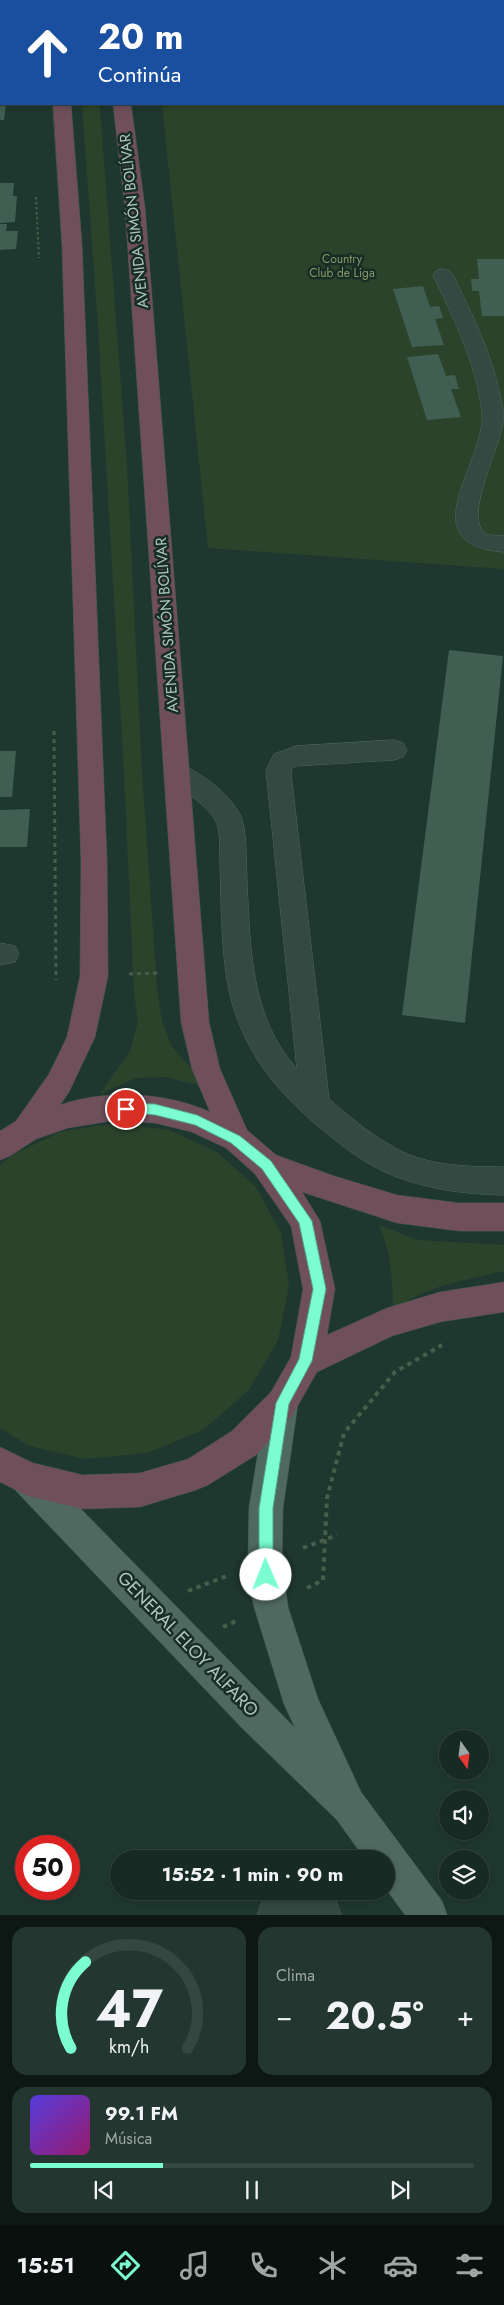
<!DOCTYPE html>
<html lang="es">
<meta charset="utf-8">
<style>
body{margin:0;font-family:Jost,sans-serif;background:#243630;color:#f1f3f6;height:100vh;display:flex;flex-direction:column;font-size:19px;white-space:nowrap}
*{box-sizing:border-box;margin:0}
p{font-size:16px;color:#9ea7a6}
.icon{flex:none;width:28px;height:28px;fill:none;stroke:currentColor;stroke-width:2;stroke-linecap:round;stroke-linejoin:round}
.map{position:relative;height:1915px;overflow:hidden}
.side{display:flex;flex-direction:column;gap:12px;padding:12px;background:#0d1713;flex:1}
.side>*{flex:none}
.hud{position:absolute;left:0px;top:0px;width:505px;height:105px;box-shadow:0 2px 8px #0003,0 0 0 1px #364641;background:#1a4fa0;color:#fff;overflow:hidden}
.needle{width:32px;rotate:166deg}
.buttons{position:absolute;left:439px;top:1730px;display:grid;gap:10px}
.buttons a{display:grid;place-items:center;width:50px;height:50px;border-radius:50%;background:#172a23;box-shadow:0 2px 8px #0003,0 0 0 1px #364641;font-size:25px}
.speed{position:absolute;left:15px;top:1835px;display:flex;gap:10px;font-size:25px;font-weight:700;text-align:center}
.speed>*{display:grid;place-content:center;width:65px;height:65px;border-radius:50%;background:#172a23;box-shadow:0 2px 8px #0003,0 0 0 1px #364641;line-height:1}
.speed .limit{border:8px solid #d22;background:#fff;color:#111}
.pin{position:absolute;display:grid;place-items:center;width:42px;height:42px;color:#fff;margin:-21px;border:2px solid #fff;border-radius:50%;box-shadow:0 1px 5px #0007}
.me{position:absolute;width:55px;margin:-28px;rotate:359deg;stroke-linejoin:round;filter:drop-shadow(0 0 4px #0008)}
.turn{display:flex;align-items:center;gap:18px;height:105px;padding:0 15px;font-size:22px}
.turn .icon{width:65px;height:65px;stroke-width:2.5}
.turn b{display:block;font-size:35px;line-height:42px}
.big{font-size:38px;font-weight:700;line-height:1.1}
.side .tile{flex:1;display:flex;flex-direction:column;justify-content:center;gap:8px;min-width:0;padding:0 18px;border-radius:15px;background:#243630}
.side .dial{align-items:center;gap:0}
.dial svg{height:130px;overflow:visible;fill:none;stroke:#364641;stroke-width:7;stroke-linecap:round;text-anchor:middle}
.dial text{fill:#f1f3f6;stroke:none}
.song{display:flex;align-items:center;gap:15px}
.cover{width:60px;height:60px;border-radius:8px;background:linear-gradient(135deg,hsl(250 70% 55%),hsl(320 70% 35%))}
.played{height:5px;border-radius:2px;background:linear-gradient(90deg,#7bfdd1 30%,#364641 30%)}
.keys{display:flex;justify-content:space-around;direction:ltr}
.heat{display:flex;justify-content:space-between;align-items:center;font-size:28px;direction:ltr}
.side .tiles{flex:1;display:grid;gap:12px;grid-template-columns:1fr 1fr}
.tile:last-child{grid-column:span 2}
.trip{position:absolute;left:110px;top:1850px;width:285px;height:50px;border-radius:25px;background:#172a23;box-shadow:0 2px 8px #0003,0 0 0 1px #364641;font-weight:700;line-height:50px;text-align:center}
.tab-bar{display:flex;height:80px;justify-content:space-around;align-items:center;background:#09110e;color:#9ea7a6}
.tab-bar .icon{width:35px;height:35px}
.tab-bar .current{color:#7bfdd1}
.tab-bar b{font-size:22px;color:#f1f3f6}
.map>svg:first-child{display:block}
</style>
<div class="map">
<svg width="504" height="1915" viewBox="0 0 504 1915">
<rect width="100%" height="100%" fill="#1f382f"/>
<g fill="#2b432b">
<polygon points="151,0 504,0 504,569 208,548 162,104 504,104 504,1"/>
<polygon points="82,104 100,104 100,109 127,466 142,773 157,989 162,1021 172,1047 208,1087 164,1077 136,1078 100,1094 130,1051 138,1022 134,992 124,771 98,326"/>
<polygon points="115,1123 169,1130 217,1152 256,1187 281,1233 289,1286 278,1340 249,1390 203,1430 147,1453 85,1459 30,1446 0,1428 0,1165 14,1154 60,1132"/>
<path d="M379 1225 417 1240 504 1245V1271C466 1280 423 1286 393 1311 393 1281 391 1253 379 1225Z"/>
</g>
<g fill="#405e52">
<polygon points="0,104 6,104 4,120 0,120"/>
<polygon points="0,183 14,183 13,196 17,196 15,222 0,223"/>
<polygon points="0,224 7,224 6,231 18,231 16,249 0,250"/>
<polygon points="477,259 504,259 504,316 482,316 479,291 472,291 471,279 479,279"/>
<polygon points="423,286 430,307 439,306 443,318 435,319 444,345 412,347 393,289"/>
<polygon points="438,354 446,376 455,375 459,389 451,389 461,417 427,420 407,357"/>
<polygon points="449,650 503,656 465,1023 402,1015"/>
<polygon points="0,751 16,751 12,797 0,797"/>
<polygon points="30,809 27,847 0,847 0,810"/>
</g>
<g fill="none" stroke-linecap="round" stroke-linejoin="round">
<g stroke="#50675f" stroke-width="1">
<g id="minor">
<path d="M443 269 450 271 453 275C472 314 491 352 500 395 502 404 504 412 503 421 500 449 467 507 482 531L488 535 504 536V552C407 545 487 461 482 412 476 363 454 319 433 275L436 271Z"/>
<path d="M394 740 403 743 407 750 403 757 394 760 296 766 292 768 291 774 329 1099C352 1119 377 1140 405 1153 435 1166 472 1167 504 1167V1195C463 1194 423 1189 385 1172 365 1163 346 1149 329 1135 271 1089 233 1040 225 965 221 930 221 895 220 859 219 848 221 831 216 822 204 798 173 790 164 773L168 766 177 763C200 771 237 798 243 823 247 841 246 862 247 881 250 946 250 1017 297 1069L266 770 274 754 296 746Z"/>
<polygon points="0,943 15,946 19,954 15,962 0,965"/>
<polygon points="269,1891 322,1891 336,1901 341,1915 257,1915 265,1894"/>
</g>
</g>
<g stroke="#3f554d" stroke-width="1">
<polygon id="major" points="282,1387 293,1392 298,1403 283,1508 282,1562 288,1607 318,1699 361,1792 442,1901 447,1915 405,1915 386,1889 386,1859 365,1859 337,1820 243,1729 16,1491 11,1479 16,1467 28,1462 40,1467 295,1728 284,1704 254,1607 250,1587 248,1562 249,1508 266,1403 271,1392"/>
</g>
<g stroke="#3d534c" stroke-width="1">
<g id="highway">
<rect x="46" y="0" width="16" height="1"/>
<rect x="101" y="0" width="16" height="1"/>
<path d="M53 104H71L82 245 107 862 108 976 95 1037 69 1092 60 1105C106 1089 166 1092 210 1112L192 1069 181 1022 125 208 113 104H131L145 208 209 1022 220 1069 247 1130 276 1155 334 1176 397 1195 459 1203H504V1231H459L397 1223 302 1192 320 1221 335 1289 327 1335 387 1308 440 1292 504 1282V1312L440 1322 392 1336 317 1372 293 1414 256 1455 208 1485 196 1490 140 1507 83 1509 28 1496 0 1482V1447L33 1463 83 1475 140 1473 188 1459 232 1431 271 1392 291 1357 303 1289 291 1226 255 1174 226 1148 192 1132 155 1123 111 1121 68 1128 36 1139 10 1156 0 1160V1131L16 1121 49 1074 67 1037 80 976 81 862 62 245Z"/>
</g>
</g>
<polyline stroke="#465e4a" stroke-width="2" stroke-dasharray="2.5 2.5" stroke-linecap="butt" points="36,197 39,258"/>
<g stroke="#465e4a" stroke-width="3" stroke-dasharray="4 4" stroke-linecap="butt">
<polyline points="54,731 56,980"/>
<polyline points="129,974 158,973"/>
</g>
<g stroke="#465e4a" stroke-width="4" stroke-dasharray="4.5 4.5" stroke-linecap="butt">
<polyline points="303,1548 337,1535"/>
<polyline points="307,1588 323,1580 327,1498 344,1433 395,1372 442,1345"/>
<polyline points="188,1591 229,1575"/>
<polyline points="223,1627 238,1620"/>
</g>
<use href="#minor" fill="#334941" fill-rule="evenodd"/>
<use href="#major" fill="#506960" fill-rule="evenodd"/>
<use href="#highway" fill="#6f4f5a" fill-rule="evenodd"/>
</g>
<polygon fill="#7bfdd1" stroke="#50a488" points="126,1103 155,1104 197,1115 240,1136 271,1161 312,1221 326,1289 312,1361 289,1404 273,1508 273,1575 271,1580 266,1582 261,1580 259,1575 259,1508 276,1403 299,1359 313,1289 299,1223 262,1169 231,1143 195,1125 155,1115 122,1112 120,1109 122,1105"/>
<g text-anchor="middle" stroke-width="5" stroke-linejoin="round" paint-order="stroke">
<g font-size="12" fill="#899764" stroke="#182d26">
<text x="342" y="263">Country<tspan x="342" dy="14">Club de Liga</tspan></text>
</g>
<g font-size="15" fill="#adc6bd" stroke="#182d26">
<text transform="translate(134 221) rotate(-96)" y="5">AVENIDA SIMÓN BOLÍVAR</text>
<text transform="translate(167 625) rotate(-94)" y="5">AVENIDA SIMÓN BOLÍVAR</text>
</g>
<g font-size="18" fill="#adc6bd" stroke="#182d26">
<text transform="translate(188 1644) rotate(46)" y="6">GENERAL ELOY ALFARO</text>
</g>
</g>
</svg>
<div class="buttons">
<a><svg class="needle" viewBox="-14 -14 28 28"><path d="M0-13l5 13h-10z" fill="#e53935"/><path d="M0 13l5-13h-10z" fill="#9ea7a6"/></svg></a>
<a><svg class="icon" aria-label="sound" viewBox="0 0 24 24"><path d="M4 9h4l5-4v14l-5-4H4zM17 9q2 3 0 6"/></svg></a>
<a><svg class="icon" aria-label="layers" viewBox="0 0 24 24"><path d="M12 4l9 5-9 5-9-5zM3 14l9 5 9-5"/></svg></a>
</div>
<div class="speed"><div class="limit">50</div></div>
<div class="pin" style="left:126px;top:1109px;background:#d93025"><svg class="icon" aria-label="arrive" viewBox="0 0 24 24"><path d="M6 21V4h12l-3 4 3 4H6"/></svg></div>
<svg class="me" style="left:266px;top:1575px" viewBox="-20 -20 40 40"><circle r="19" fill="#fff"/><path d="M0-13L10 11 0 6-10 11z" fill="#7bfdd1"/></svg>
<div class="trip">15:52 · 1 min · 90 m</div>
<div class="hud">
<div class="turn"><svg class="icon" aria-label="ahead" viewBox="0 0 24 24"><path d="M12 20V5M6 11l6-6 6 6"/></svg><div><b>20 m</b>Continúa</div></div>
</div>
</div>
<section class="side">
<div class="tiles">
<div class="tile dial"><svg viewBox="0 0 100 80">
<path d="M14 69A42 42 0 1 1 86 69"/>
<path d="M14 69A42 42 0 0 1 23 16" stroke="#7bfdd1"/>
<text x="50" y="56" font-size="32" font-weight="700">47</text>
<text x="50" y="72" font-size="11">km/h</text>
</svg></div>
<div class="tile"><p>Clima</p>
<div class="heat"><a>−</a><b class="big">20.5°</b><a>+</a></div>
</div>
<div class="tile">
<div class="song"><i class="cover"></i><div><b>99.1 FM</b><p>Música</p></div></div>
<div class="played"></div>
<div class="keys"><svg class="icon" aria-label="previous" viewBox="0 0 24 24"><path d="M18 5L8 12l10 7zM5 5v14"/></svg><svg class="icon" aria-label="pause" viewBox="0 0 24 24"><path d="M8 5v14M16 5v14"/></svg><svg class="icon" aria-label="next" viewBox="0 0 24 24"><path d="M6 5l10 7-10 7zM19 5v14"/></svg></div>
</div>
</div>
</section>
<nav class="tab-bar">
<b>15:51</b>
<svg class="icon current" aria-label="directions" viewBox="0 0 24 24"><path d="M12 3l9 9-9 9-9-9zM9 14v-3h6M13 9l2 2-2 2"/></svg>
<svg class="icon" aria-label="music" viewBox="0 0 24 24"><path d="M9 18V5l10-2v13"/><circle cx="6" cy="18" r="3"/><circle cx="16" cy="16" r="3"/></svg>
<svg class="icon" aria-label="phone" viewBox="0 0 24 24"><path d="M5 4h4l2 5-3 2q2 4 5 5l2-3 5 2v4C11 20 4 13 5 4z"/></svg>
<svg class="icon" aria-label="climate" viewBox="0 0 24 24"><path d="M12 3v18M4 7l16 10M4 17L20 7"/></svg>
<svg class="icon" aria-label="car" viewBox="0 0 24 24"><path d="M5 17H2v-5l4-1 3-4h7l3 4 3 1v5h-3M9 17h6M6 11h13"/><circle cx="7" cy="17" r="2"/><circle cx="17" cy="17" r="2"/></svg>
<svg class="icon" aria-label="filters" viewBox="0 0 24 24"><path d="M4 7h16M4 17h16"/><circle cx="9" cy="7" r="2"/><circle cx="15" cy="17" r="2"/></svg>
</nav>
